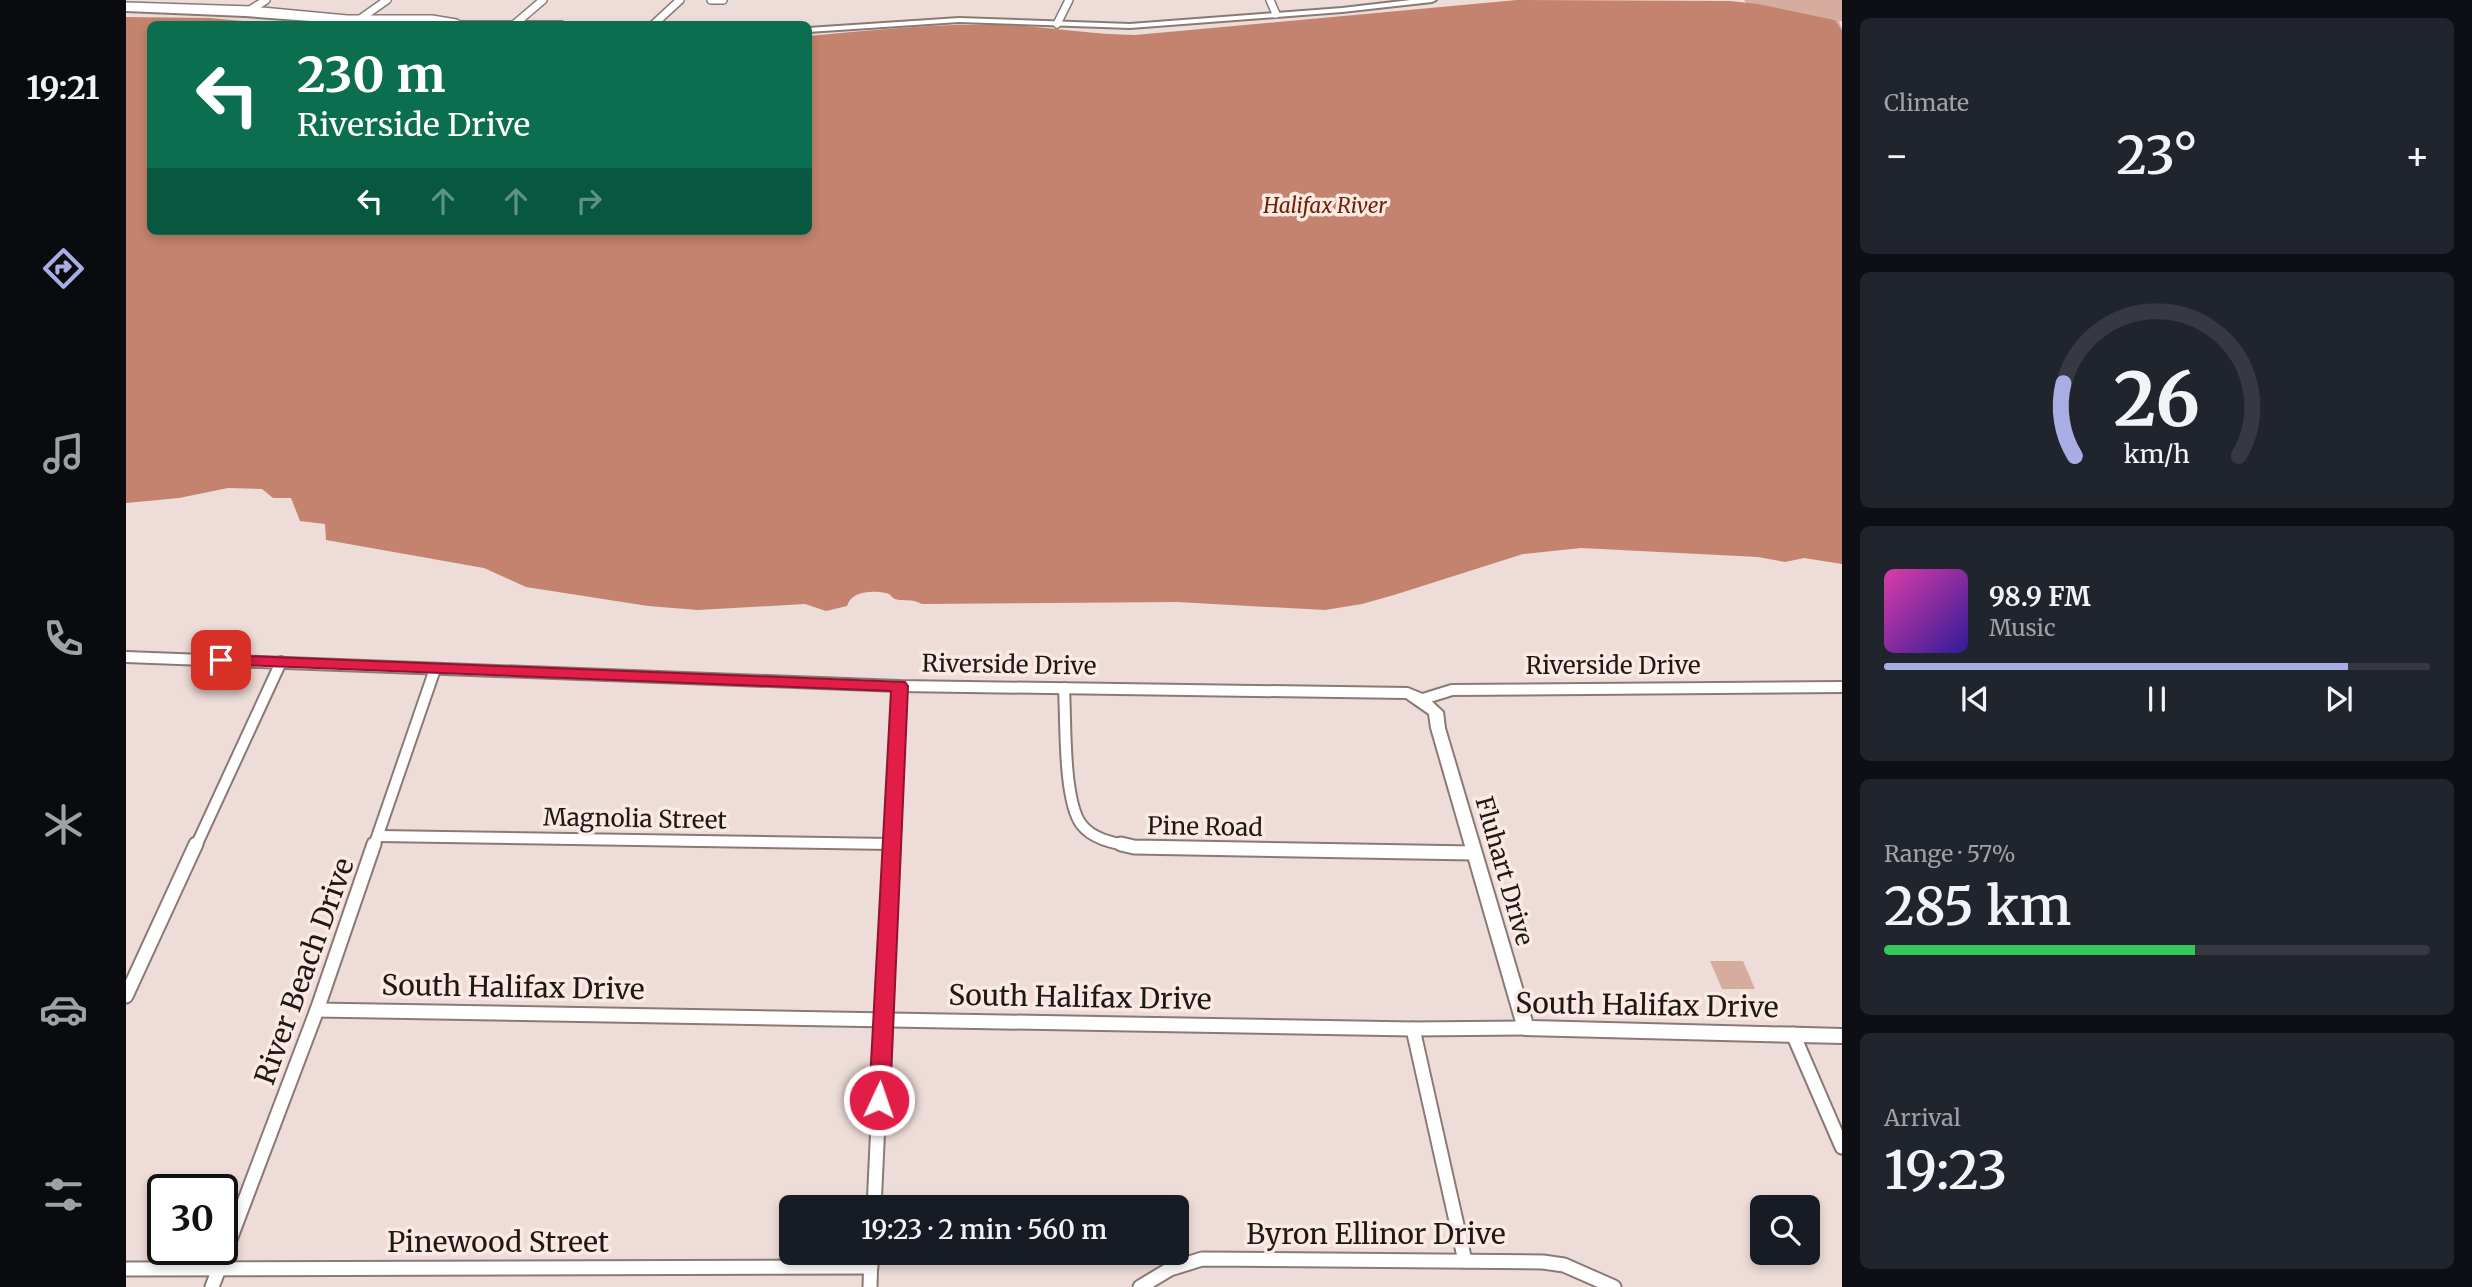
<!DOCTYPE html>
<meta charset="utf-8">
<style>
body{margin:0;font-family:Merriweather,serif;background:#20242c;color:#f1f3f6;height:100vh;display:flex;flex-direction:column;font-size:26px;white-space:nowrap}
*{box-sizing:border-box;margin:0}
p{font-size:23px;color:#9ea1a6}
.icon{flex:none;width:38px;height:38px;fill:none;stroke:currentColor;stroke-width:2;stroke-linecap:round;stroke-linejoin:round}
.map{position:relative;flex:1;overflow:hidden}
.details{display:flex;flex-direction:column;gap:18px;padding:18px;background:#0d0f14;width:630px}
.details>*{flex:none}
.banner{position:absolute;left:21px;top:21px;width:665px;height:214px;border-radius:10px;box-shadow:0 4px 10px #0003;background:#0b6e4f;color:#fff;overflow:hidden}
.fabs{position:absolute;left:1624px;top:1195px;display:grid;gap:14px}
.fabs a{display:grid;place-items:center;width:70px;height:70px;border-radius:10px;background:#171b24;box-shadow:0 4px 10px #0003;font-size:35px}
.speed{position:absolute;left:21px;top:1174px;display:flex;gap:14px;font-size:35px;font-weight:700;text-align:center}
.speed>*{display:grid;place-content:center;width:91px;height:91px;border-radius:50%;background:#171b24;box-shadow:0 4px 10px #0003;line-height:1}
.speed .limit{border:4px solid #111;border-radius:10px;background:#fff;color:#111}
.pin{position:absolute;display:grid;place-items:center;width:60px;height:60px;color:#fff;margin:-30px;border-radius:14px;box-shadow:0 4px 10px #0006}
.me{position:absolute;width:77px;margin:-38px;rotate:3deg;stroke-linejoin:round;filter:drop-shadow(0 0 5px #0008)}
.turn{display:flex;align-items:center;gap:24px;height:147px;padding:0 35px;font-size:32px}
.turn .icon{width:91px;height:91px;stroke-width:2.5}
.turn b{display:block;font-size:49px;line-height:60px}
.lanes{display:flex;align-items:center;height:66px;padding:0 35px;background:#0003;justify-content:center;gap:35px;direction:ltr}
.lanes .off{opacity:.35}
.big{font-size:52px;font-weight:600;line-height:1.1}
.details .widget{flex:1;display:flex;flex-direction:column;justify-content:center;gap:10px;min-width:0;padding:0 24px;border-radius:10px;background:#20242c}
.details .dial{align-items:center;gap:0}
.dial svg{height:182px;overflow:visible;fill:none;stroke:#363941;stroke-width:7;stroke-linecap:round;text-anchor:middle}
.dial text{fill:#f1f3f6;stroke:none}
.song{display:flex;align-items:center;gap:21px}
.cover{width:84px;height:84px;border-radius:10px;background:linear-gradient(135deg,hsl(320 70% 55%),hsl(250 70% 35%))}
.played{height:7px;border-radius:4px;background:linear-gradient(90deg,#a8ade4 85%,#363941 85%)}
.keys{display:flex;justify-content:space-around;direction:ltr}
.heat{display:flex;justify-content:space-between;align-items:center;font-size:38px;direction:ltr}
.charge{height:10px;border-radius:5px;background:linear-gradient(90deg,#34c759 57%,#363941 0)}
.trip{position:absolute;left:653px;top:1195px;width:410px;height:70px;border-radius:10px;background:#171b24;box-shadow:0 4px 10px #0003;font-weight:600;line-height:70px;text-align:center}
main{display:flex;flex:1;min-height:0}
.dock{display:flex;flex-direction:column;width:126px;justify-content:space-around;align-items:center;background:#090b0e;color:#9ea1a6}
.dock .icon{width:49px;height:49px}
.dock .active{color:#a8ade4}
.dock b{font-size:32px;color:#f1f3f6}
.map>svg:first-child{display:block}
</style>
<main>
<nav class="dock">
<b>19:21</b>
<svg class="icon active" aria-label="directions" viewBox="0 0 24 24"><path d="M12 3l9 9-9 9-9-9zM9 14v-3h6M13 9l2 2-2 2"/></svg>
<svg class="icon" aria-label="music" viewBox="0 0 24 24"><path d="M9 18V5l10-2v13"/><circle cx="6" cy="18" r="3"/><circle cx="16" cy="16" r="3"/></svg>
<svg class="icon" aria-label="phone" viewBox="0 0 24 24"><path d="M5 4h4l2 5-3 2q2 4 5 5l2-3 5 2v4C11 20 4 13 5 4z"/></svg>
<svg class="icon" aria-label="climate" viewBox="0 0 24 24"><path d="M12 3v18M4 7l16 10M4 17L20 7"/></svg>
<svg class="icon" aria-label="car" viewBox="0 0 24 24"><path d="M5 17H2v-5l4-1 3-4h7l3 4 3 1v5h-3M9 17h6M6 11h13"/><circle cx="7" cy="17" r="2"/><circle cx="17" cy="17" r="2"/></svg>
<svg class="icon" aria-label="filters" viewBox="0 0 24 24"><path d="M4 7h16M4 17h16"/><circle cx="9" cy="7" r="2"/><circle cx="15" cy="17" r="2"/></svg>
</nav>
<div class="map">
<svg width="1716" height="1287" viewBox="0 0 1716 1287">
<rect width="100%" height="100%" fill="#eddcd7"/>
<g fill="#d5ac9e">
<polygon points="1618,0 1716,0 1716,21 1713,21 1716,30 1709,20 1620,3"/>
<polygon points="1584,961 1617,961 1629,989 1596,989"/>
</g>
<path fill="#c3836e" d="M1391 0 1604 1 1632 4 1709 20 1716 30V564L1678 558 1659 562 1632 557 1455 548 1397 554 1268 595 1236 604 1199 610 1051 602 796 604C785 598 778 602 769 599 764 596 765 594 760 593 746 590 725 591 721 606L700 611 679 604 572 610 522 606 400 587 358 568 200 540 199 524 174 521 165 498H147L136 489 102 488 53 498 0 503V17L84 18 148 24H24V231H682L683 36C747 30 810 23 875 25 920 26 964 35 1009 35Z"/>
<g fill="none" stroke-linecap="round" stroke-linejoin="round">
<g stroke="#897a75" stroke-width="10">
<g id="minor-far2">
<polyline points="585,0 597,0"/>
<polyline points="1144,0 1150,14"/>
<polyline points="0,6 125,10 221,19 306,19 330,23"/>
<polyline points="124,10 140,0"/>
<polyline points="234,19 261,0"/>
<polyline points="390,23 417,0"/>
<polyline points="528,24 554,0"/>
<polyline points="931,24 943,0"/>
</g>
</g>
<g stroke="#897a75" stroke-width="14">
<g id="minor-far1">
<path d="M938 688C940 720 937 799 955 824 966 839 987 843 1004 846"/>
<polyline points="1297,699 1326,690 1716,687"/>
<polyline points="253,836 765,844"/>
<polyline points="70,846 155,662"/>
<polyline points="248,846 309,669"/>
<polyline points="765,846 773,686"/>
</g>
</g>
<g stroke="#897a75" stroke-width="17">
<g id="minor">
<polyline points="995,844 1008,847 1347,853"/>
<polyline points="0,996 70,844"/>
<polyline points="191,1010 1287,1029 1399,1028"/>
<polyline points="1287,1029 1339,1261"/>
<polyline points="1667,1034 1716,1147"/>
<polyline points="748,1208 765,844"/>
<polyline points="0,1269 745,1267"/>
<polyline points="86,1287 191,1010 248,844"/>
<polyline points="744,1287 745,1253"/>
<polyline points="1014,1287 1044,1269 1076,1259 1417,1262 1438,1265 1488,1287"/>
</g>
</g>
<g stroke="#897a75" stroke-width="4">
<g id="tertiary">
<polygon points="1285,0 1310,0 1306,2 1216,12 1004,28 833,22 682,32 682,28 833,18 1004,24 1216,8"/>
<polygon points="0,7 119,12 249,22 436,22 440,24 224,24 119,16 0,11"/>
<polygon points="0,652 773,681 1282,688 1299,695 1317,712 1319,728 1406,1021 1716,1029 1716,1043 1399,1035 1393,1033 1305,728 1303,714 1280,698 773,691 0,662"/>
</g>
</g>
<use href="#minor-far2" stroke="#fff" stroke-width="7"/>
<use href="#minor-far1" stroke="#fff" stroke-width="10"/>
<use href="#minor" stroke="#fff" stroke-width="13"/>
<use href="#tertiary" fill="#fff" fill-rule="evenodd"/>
</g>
<polygon fill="#e11d48" stroke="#92132f" stroke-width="2" points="95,655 779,682 782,686 764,1100 761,1106 753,1109 746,1106 743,1100 765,691 89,664 87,660 89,656"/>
<g text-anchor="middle" stroke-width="7" stroke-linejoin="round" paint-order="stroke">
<g font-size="21" font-style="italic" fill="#6f2201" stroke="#fbeae4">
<text x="1199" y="213">Halifax River</text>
</g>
<g font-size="24" fill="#1e1816" stroke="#fbeae4">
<text transform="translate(883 665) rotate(1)" y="8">Riverside Drive</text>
<text x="1487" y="674">Riverside Drive</text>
<text transform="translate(509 819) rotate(1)" y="8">Magnolia Street</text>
<text transform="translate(1079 827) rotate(1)" y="8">Pine Road</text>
<text transform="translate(1378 871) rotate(74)" y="8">Fluhart Drive</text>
</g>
<g font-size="28" fill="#1e1816" stroke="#fbeae4">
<text transform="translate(178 971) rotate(-70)" y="10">River Beach Drive</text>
<text transform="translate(387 987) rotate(1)" y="10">South Halifax Drive</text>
<text transform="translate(954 997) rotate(1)" y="10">South Halifax Drive</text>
<text transform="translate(1521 1005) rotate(1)" y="10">South Halifax Drive</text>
<text x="1250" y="1244">Byron Ellinor Drive</text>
<text x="372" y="1252">Pinewood Street</text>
</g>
</g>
</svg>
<div class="fabs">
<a><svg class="icon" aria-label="search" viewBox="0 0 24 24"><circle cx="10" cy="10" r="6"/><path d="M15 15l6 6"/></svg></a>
</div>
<div class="speed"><div class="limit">30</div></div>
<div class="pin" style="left:95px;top:660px;background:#d93025"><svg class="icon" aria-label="arrive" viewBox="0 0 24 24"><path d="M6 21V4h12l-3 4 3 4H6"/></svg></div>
<svg class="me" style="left:753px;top:1100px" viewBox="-20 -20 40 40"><circle r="17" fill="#e11d48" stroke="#fff" stroke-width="3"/><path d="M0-11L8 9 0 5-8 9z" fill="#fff"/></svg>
<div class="trip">19:23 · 2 min · 560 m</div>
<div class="banner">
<div class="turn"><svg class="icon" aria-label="left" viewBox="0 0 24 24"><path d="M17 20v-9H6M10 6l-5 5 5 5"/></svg><div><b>230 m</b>Riverside Drive</div></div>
<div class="lanes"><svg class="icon" aria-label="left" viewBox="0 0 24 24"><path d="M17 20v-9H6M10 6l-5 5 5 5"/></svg><svg class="icon off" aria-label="ahead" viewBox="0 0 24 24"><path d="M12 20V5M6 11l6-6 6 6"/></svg><svg class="icon off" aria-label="ahead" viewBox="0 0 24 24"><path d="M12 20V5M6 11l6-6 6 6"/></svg><svg class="icon off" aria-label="right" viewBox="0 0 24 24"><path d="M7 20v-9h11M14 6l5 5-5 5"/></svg></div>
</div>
</div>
<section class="details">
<div class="widget"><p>Climate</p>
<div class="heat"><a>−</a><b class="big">23°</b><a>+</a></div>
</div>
<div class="widget dial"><svg viewBox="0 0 100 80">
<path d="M14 69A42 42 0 1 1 86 69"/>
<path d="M14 69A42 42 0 0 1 9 37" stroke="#a8ade4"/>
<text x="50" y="56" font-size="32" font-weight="700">26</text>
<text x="50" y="72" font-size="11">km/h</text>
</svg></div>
<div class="widget">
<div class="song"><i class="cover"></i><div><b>98.9 FM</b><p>Music</p></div></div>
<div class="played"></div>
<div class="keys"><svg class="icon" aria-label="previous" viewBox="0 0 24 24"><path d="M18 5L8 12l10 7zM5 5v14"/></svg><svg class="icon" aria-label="pause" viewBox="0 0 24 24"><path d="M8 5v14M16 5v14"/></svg><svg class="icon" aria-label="next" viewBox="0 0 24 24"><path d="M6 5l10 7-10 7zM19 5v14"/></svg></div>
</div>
<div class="widget"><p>Range · 57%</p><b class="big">285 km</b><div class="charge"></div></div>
<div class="widget"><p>Arrival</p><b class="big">19:23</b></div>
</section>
</main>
